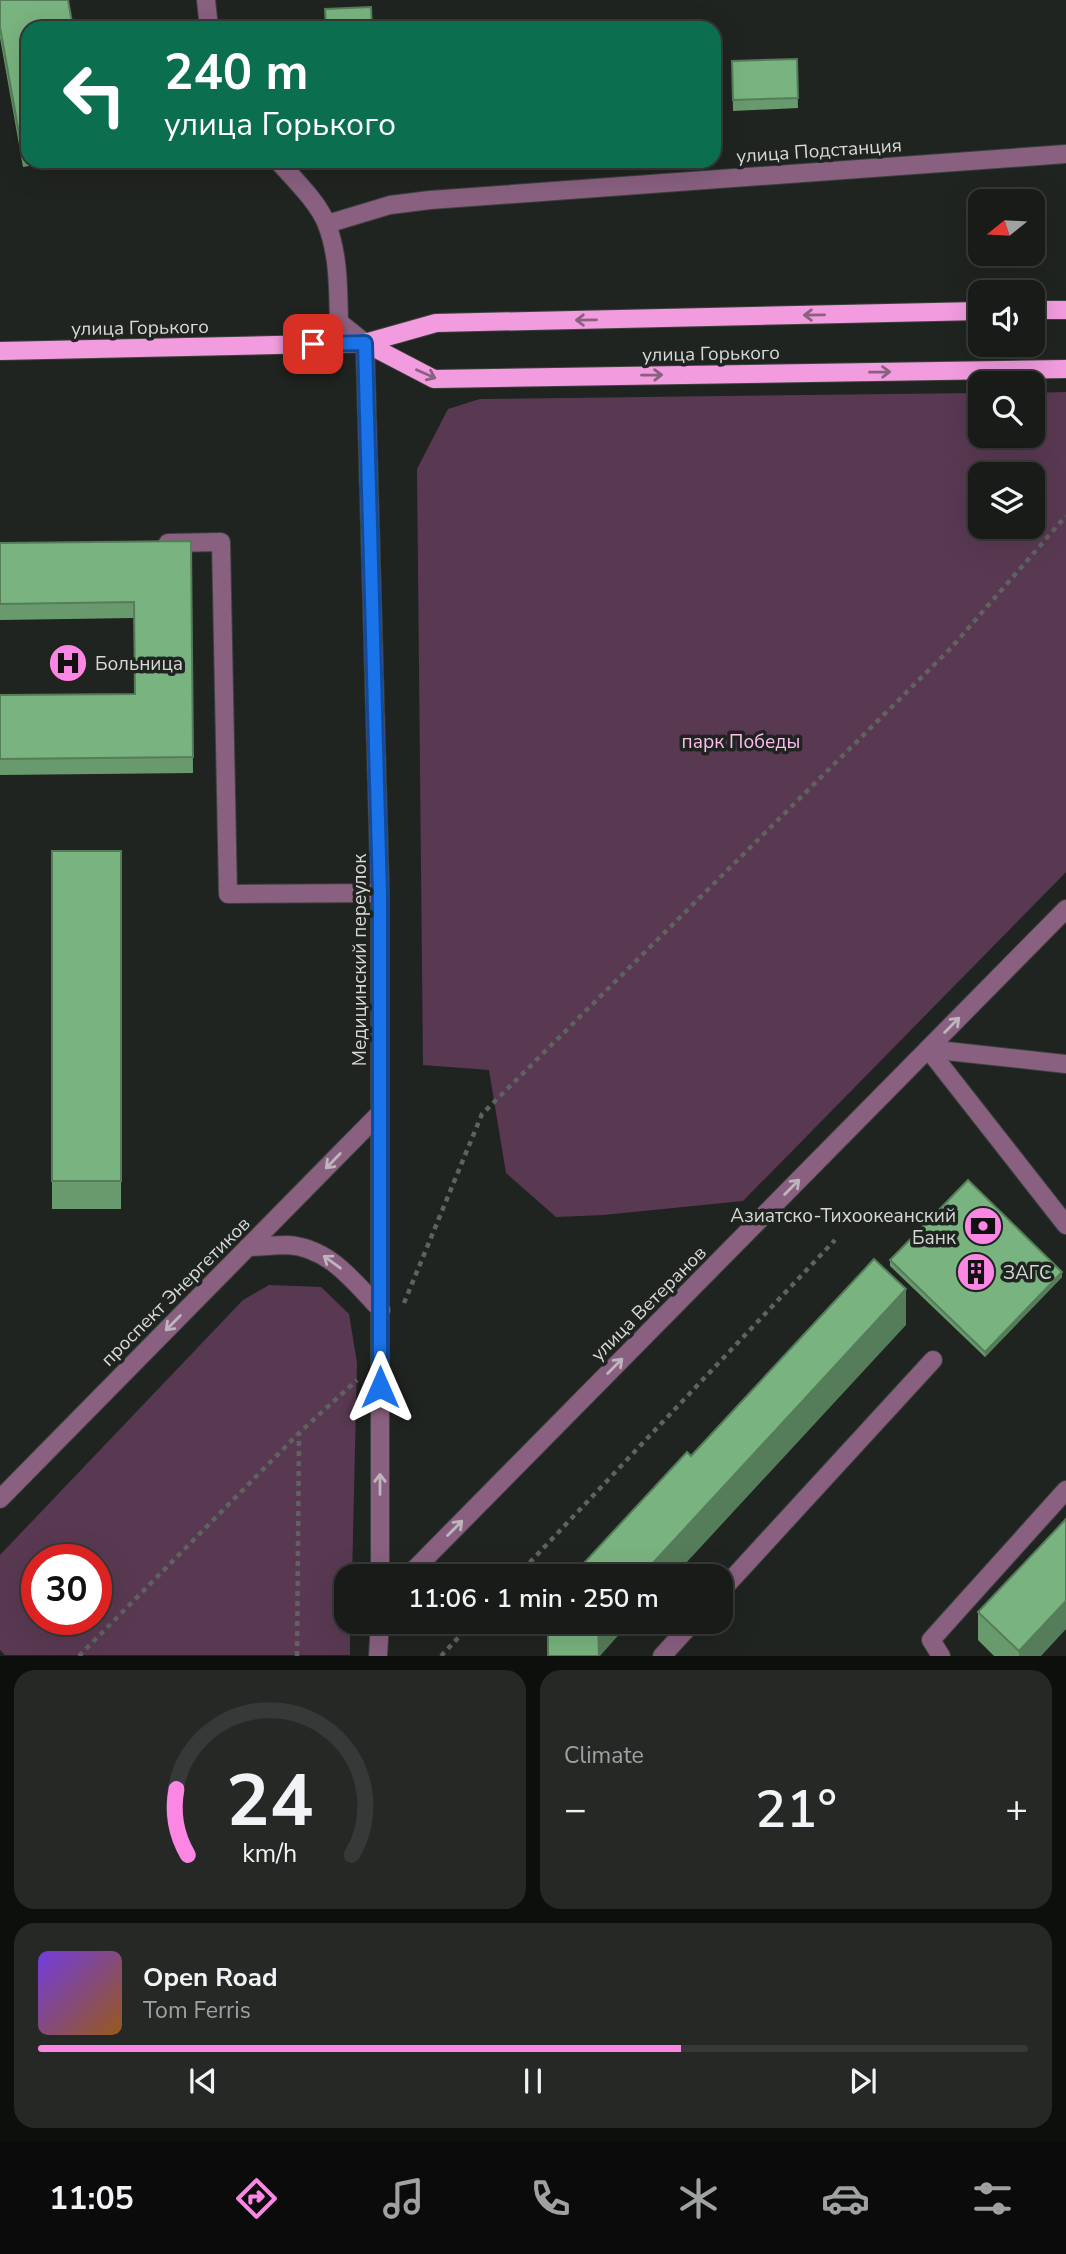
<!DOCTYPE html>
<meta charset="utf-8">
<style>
body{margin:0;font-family:"Nunito Sans",sans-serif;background:#252825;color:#f1f3f6;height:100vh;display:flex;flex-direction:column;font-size:26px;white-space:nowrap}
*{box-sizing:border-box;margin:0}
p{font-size:23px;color:#9fa1a2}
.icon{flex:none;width:38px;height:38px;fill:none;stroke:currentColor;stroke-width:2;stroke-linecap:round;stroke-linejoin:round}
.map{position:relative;height:1656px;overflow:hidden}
.side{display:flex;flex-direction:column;gap:14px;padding:14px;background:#0d0f0d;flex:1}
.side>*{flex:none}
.banner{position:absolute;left:21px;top:21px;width:700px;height:147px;border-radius:21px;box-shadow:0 7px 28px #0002,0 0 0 2px #363937;background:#0b6e4f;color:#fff;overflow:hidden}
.needle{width:46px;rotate:252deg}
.controls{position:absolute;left:968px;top:189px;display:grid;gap:14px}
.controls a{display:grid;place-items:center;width:77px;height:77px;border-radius:14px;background:#181b18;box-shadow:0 7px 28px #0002,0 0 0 2px #363937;font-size:35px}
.speed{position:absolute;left:21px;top:1544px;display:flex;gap:14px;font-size:35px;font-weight:700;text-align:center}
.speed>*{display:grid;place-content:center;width:91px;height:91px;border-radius:50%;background:#181b18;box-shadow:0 7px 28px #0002,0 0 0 2px #363937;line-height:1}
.speed .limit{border:10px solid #d22;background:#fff;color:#111}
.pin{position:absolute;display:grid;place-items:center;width:60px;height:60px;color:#fff;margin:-30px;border-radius:14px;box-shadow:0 4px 10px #0006}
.me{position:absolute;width:77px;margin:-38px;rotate:0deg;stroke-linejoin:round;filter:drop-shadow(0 0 5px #0008)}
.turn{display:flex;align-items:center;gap:24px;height:147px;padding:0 28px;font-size:32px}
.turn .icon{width:91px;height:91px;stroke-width:2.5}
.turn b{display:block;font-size:49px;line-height:60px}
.big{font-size:52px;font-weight:600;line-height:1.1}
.side .widget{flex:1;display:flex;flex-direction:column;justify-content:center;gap:10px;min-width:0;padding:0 24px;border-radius:21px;background:#252825}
.side .dial{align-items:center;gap:0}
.dial svg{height:182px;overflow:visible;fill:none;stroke:#363937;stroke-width:7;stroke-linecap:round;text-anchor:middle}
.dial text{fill:#f1f3f6;stroke:none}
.song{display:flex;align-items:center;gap:21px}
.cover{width:84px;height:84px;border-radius:10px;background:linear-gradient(135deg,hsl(260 70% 55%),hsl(30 70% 35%))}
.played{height:7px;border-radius:4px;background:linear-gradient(90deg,#fb86e4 65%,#363937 65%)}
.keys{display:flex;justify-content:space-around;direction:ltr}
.heat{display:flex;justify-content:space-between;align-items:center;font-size:38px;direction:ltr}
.side .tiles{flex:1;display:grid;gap:14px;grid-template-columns:1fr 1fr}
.widget:last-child{grid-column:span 2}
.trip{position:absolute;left:334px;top:1564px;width:399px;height:70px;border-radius:21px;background:#181b18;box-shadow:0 7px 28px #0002,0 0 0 2px #363937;font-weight:600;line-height:70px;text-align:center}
.tab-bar{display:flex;height:112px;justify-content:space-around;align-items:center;background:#0a0b0a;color:#9fa1a2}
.tab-bar .icon{width:49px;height:49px}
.tab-bar .on{color:#fb86e4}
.tab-bar b{font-size:32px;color:#f1f3f6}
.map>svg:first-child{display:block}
</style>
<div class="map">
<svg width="1066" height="1656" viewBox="0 0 1066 1656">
<rect width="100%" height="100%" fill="#202420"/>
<g fill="#593952" fill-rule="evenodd">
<path d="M1066 392V872L743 1201 603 1215 556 1217 506 1173 489 1070 423 1065 417 469 448 409 480 399 980 393V436H1032L1033 393ZM980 474H1032V527H980Z"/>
<path d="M269 1285 321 1287 349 1314 357 1363 352 1577H346V1622H350V1655H5L0 1650V1555L243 1300ZM37 1559H96V1619H37Z"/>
</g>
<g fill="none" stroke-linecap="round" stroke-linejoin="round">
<g stroke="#3d413d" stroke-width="20">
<g id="minor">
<polyline points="206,0 209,28"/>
<path d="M278 161C294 179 319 203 327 225 339 256 338 290 339 322L365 343 380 893V1577"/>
<polyline points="327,224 390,205 430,200 1066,154"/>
<polyline points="168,543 221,542 228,894 380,893"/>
<polyline points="928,1049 1066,1225"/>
<polyline points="928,1049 1066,1064"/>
<path d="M248 1247C261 1247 275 1245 287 1245 329 1247 354 1282 381 1310"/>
<polyline points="0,1499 380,1113"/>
<polyline points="407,1577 1066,909"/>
<polyline points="721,1591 933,1360"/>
<polyline points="378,1656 380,1622"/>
<polyline points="662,1656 693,1622"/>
<polyline points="941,1656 931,1640 1066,1490"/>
</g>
</g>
<g stroke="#3d413d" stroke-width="20">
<g id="major">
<polyline points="1032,310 1066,310"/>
<polyline points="365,343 434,379 1066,369"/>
<polyline points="0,351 365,343 436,323 980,311"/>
</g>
</g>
<g stroke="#5f635f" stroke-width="4.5" stroke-dasharray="5 5" stroke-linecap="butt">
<polyline points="404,1303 482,1114 951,648 1066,516"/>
<polyline points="516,1577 835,1240"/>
<polyline points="79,1656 299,1433 357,1380"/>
<polyline points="297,1656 299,1433"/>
<polyline points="441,1656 473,1622"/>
</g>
<use href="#minor" stroke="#896080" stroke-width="18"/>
<use href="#major" stroke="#f29cdf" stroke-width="18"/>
</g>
<g fill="#689a6d">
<polygon points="0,0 28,28 28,161 59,161 23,167 0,38"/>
<polygon points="797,59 798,108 733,111 732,61"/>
<polygon points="191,541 193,773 0,775 0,695 135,694 134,618 0,620 0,543"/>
<rect x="52" y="851" width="69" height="358"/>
<polygon points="890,1260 1062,1277 985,1357 890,1266"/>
<polygon points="978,1612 1041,1656 994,1656 978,1640"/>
</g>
<g fill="#557d59">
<polygon points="1062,1272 1062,1277 985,1357 985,1352"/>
<polygon points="906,1289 906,1325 673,1577 640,1577"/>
<polygon points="1066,1601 1066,1629 1041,1656 1019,1656 1019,1651"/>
<polygon points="598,1622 630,1622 600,1656 598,1656"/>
</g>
<g fill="#79b37f" stroke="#557d59" stroke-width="2">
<polygon points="0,0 68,0 73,28 28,28 28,155 23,156 0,27"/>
<polygon points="371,7 372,28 326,28 325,9"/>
<polygon points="797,59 798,98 733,100 732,61"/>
<polygon points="191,541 193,757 0,759 0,695 135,694 134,602 0,604 0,543"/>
<rect x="52" y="851" width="69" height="330"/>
<polygon points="968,1180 1062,1272 985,1352 890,1260"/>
<polygon points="874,1259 906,1289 640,1577 571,1577 687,1452 691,1456"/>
<polygon points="1066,1519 1066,1601 1019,1651 978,1612"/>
<polygon points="548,1622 598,1622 599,1656 548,1656"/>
</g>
<defs><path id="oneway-shaft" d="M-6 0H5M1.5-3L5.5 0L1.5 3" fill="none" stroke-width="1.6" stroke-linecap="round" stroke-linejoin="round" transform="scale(1.75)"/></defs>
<g stroke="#896080">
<use href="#oneway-shaft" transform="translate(814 315) rotate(179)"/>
<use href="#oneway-shaft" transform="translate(586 320) rotate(179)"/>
<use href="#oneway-shaft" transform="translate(880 372) rotate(-1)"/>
<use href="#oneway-shaft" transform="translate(426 374) rotate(24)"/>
<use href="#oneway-shaft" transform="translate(652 375) rotate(-1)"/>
</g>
<g stroke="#bfb5bc">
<use href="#oneway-shaft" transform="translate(952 1025) rotate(-45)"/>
<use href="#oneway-shaft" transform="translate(333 1161) rotate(134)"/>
<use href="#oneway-shaft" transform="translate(792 1187) rotate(-45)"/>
<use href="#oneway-shaft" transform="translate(332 1262) rotate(-144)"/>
<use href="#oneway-shaft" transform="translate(173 1323) rotate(135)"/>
<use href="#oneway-shaft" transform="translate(615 1366) rotate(-45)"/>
<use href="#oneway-shaft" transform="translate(380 1484) rotate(-90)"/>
<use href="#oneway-shaft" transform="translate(455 1528) rotate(-45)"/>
</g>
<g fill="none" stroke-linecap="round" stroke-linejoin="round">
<g stroke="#114b97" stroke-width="18">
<polyline id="route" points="313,344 365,343 380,893 380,1387"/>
</g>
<use href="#route" stroke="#1a73e8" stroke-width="12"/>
</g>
<defs>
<g id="hospital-disc" transform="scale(2.0125)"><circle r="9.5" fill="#fb86e4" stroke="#202420"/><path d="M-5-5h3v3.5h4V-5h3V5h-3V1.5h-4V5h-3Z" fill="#111"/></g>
<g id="bank-disc" transform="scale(2.0125)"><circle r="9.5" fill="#fb86e4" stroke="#202420"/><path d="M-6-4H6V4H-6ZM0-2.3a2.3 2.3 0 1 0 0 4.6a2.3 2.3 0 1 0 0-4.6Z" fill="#111"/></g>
<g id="building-disc" transform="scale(2.0125)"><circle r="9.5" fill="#fb86e4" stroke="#202420"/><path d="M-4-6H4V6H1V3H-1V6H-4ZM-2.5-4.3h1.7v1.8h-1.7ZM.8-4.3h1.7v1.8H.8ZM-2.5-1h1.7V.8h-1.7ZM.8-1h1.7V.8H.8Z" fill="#111"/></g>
</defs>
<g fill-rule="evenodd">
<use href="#hospital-disc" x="68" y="663"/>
<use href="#bank-disc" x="983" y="1226"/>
<use href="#building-disc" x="976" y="1272"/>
</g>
<g text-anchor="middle" stroke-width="7" stroke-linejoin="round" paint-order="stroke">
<g font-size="19" fill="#d6d9d6" stroke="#202420">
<text transform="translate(819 150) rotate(-4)" y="7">улица Подстанция</text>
<text transform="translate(140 327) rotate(-1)" y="7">улица Горького</text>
<text transform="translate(711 353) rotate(-1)" y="7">улица Горького</text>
<text transform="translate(359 960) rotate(-90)" y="7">Медицинский переулок</text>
<text transform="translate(175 1291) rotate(-45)" y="7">проспект Энергетиков</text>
<text transform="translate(648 1303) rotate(-45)" y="7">улица Ветеранов</text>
</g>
<g font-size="19" fill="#d6d9d6" stroke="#202420" text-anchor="start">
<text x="95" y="670">Больница</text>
<text x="956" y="1222" text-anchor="end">Азиатско-Тихоокеанский<tspan x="956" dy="22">Банк</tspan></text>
<text x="1003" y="1279">ЗАГС</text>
</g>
<g font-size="19" fill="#ffbcef" stroke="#202420">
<text x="741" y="748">парк Победы</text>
</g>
</g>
</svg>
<div class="controls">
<a><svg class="needle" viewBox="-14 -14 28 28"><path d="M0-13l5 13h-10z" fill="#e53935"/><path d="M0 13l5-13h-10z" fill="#9fa1a2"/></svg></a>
<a><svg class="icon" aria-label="sound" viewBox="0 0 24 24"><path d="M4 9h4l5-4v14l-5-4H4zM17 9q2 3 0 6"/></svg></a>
<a><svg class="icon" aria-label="search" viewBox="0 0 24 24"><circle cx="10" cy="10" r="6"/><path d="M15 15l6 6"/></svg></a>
<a><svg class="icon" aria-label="layers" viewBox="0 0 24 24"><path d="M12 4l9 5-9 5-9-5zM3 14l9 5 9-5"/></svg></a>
</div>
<div class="speed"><div class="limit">30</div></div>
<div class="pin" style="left:313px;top:344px;background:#d93025"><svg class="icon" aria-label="arrive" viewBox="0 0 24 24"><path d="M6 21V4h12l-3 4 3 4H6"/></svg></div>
<svg class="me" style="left:380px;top:1387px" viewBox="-20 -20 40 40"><path d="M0-17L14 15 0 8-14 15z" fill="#1a73e8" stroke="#fff" stroke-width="4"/></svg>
<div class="trip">11:06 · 1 min · 250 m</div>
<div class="banner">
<div class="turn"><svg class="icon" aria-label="left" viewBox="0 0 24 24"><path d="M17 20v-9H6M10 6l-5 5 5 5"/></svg><div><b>240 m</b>улица Горького</div></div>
</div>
</div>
<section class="side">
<div class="tiles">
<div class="widget dial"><svg viewBox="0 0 100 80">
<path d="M14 69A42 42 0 1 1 86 69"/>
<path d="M14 69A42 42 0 0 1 9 40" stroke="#fb86e4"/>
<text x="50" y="56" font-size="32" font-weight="700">24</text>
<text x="50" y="72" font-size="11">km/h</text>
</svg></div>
<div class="widget"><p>Climate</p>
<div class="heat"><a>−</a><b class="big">21°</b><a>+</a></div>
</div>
<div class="widget">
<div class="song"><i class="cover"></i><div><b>Open Road</b><p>Tom Ferris</p></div></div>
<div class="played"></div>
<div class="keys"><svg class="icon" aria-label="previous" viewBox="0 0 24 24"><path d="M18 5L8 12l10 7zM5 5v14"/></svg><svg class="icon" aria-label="pause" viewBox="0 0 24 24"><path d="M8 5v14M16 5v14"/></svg><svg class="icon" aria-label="next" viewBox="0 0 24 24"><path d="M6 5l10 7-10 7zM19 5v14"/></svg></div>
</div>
</div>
</section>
<nav class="tab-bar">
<b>11:05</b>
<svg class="icon on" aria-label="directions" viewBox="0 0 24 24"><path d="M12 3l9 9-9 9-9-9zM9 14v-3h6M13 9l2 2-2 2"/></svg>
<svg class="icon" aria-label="music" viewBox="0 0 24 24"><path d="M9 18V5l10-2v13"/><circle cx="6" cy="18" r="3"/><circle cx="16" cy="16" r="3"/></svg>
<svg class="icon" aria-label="phone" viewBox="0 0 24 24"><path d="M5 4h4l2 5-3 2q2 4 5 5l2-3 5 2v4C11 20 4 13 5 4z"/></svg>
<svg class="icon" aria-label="climate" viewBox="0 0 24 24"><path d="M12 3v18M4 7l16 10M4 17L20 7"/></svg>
<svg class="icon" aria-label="car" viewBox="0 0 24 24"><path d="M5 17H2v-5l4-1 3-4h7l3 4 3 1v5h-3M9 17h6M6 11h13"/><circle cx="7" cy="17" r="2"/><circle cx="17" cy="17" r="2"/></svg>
<svg class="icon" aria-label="filters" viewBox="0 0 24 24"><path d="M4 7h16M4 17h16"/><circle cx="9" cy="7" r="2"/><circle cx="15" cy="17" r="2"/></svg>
</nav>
